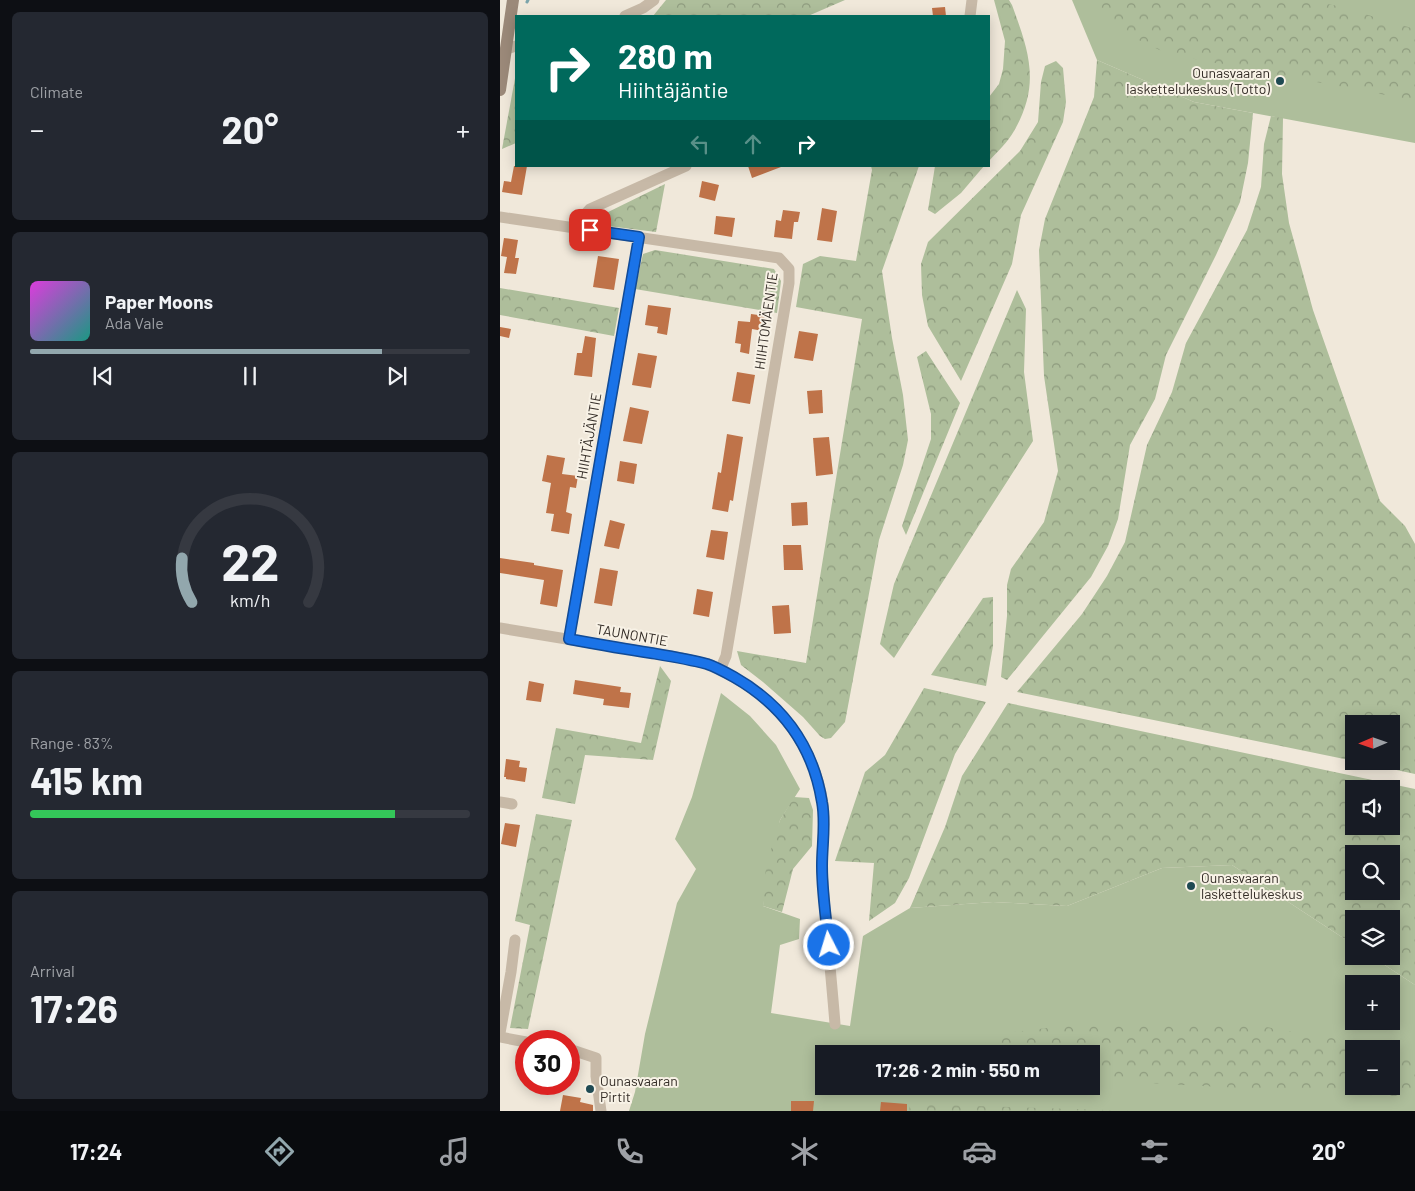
<!DOCTYPE html>
<meta charset="utf-8">
<style>
body{margin:0;font-family:Barlow,sans-serif;background:#242831;color:#f1f3f6;height:100vh;display:flex;flex-direction:column;font-size:19px;white-space:nowrap}
*{box-sizing:border-box;margin:0}
p{font-size:16px;color:#9ea1a6}
.icon{flex:none;width:28px;height:28px;fill:none;stroke:currentColor;stroke-width:2;stroke-linecap:round;stroke-linejoin:round}
.map{position:relative;flex:1;overflow:hidden}
.details{display:flex;flex-direction:column;gap:12px;padding:12px;background:#0d0f14;width:500px}
.details>*{flex:none}
.guide{position:absolute;left:15px;top:15px;width:475px;height:152px;border-radius:0px;box-shadow:0 2px 12px #0003;background:#00695c;color:#fff;overflow:hidden}
.needle{width:32px;rotate:268deg}
.tools{position:absolute;left:845px;top:715px;display:grid;gap:10px}
.tools a{display:grid;place-items:center;width:55px;height:55px;border-radius:0px;background:#171b24;box-shadow:0 2px 12px #0003;font-size:25px}
.speed{position:absolute;left:15px;top:1030px;display:flex;gap:10px;font-size:25px;font-weight:700;text-align:center}
.speed>*{display:grid;place-content:center;width:65px;height:65px;border-radius:50%;background:#171b24;box-shadow:0 2px 12px #0003;line-height:1}
.speed .limit{border:8px solid #d22;background:#fff;color:#111}
.pin{position:absolute;display:grid;place-items:center;width:42px;height:42px;color:#fff;margin:-21px;border-radius:10px;box-shadow:0 2px 8px #0006}
.me{position:absolute;width:55px;margin:-28px;rotate:355deg;stroke-linejoin:round;filter:drop-shadow(0 0 4px #0008)}
.turn{display:flex;align-items:center;gap:18px;height:105px;padding:0 20px;font-size:22px}
.turn .icon{width:65px;height:65px;stroke-width:2.5}
.turn b{display:block;font-size:35px;line-height:42px}
.lanes{display:flex;align-items:center;height:48px;padding:0 20px;background:#0003;justify-content:center;gap:25px;direction:ltr}
.lanes .off{opacity:.35}
.big{font-size:38px;font-weight:700;line-height:1.1}
.details .tile{flex:1;display:flex;flex-direction:column;justify-content:center;gap:8px;min-width:0;padding:0 18px;border-radius:8px;background:#242831}
.details .dial{align-items:center;gap:0}
.dial svg{height:130px;overflow:visible;fill:none;stroke:#363941;stroke-width:7;stroke-linecap:round;text-anchor:middle}
.dial text{fill:#f1f3f6;stroke:none}
.song{display:flex;align-items:center;gap:15px}
.cover{width:60px;height:60px;border-radius:8px;background:linear-gradient(135deg,hsl(300 70% 55%),hsl(170 70% 35%))}
.played{height:5px;border-radius:2px;background:linear-gradient(90deg,#92a7ad 80%,#363941 80%)}
.keys{display:flex;justify-content:space-around;direction:ltr}
.heat{display:flex;justify-content:space-between;align-items:center;font-size:28px;direction:ltr}
.charge{height:8px;border-radius:4px;background:linear-gradient(90deg,#34c759 83%,#363941 0)}
.trip{position:absolute;left:315px;top:1045px;width:285px;height:50px;border-radius:0px;background:#171b24;box-shadow:0 2px 12px #0003;font-weight:700;line-height:50px;text-align:center}
.tabs{display:flex;height:80px;justify-content:space-around;align-items:center;background:#090b0e;color:#9ea1a6}
.tabs .icon{width:35px;height:35px}
.tabs .on{color:#92a7ad}
.tabs b{font-size:22px;color:#f1f3f6}
main{display:flex;flex:1;min-height:0}
.map>svg:first-child{display:block}
</style>
<main>
<section class="details">
<div class="tile"><p>Climate</p>
<div class="heat"><a>−</a><b class="big">20°</b><a>+</a></div>
</div>
<div class="tile">
<div class="song"><i class="cover"></i><div><b>Paper Moons</b><p>Ada Vale</p></div></div>
<div class="played"></div>
<div class="keys"><svg class="icon" aria-label="previous" viewBox="0 0 24 24"><path d="M18 5L8 12l10 7zM5 5v14"/></svg><svg class="icon" aria-label="pause" viewBox="0 0 24 24"><path d="M8 5v14M16 5v14"/></svg><svg class="icon" aria-label="next" viewBox="0 0 24 24"><path d="M6 5l10 7-10 7zM19 5v14"/></svg></div>
</div>
<div class="tile dial"><svg viewBox="0 0 100 80">
<path d="M14 69A42 42 0 1 1 86 69"/>
<path d="M14 69A42 42 0 0 1 8 42" stroke="#92a7ad"/>
<text x="50" y="56" font-size="32" font-weight="700">22</text>
<text x="50" y="72" font-size="11">km/h</text>
</svg></div>
<div class="tile"><p>Range · 83%</p><b class="big">415 km</b><div class="charge"></div></div>
<div class="tile"><p>Arrival</p><b class="big">17:26</b></div>
</section>
<div class="map">
<svg width="915" height="1111" viewBox="0 0 915 1111">
<defs>
<pattern id="forest-crowns" width="20" height="18" patternUnits="userSpaceOnUse" patternTransform="scale(1.25)"><rect width="20" height="18" fill="#aebe9b"/><path d="M2 6a3 3 0 1 1 6 0M12 15a3 3 0 1 1 6 0" fill="none" stroke="#8e9b7e"/></pattern>
</defs>
<rect width="100%" height="100%" fill="#f0e8da"/>
<g fill="#aebe9b" fill-rule="evenodd">
<polygon points="572,0 915,0 915,143 694,102 597,60"/>
<path d="M221 693 250 716 276 745 300 789 280 820 263 906 300 919 299 939 280 945 271 1013 350 1026 363 936 410 908 493 902 567 906 662 868 732 865 854 945V956H871L915 985V1111H129L135 1092 145 1034 177 903 196 869 175 839 192 797ZM854 984H891V1021H854ZM854 1049H891V1086H854ZM324 1054H591V1086H324Z"/>
</g>
<g fill="url(#forest-crowns)" fill-rule="evenodd">
<polygon points="166,0 345,0 308,16 153,16"/>
<path d="M494 0H509L512 5C529 52 541 84 514 131 508 142 497 152 489 161V97L499 84 503 69 505 41Z"/>
<polygon points="593,0 805,0 838,6 915,29 915,104 891,96 668,54 626,34 606,17"/>
<polygon points="597,60 694,102 753,113 748,163 740,202 716,255 666,355 655,399 630,445 618,519 608,546 591,577 507,680 501,677 507,616 507,585 511,569 544,522 558,471 544,376 539,250 545,219 594,97"/>
<polygon points="556,61 563,68 566,102 563,122 521,215 512,264 461,381 428,326 422,295 421,264 428,242 520,151 538,122 541,82 545,66"/>
<polygon points="16,73 16,143 2,149"/>
<polygon points="771,116 783,118 782,174 789,223 813,310 880,501 905,526 915,544 915,774 855,761 891,761 891,724 854,724 854,761 517,692 582,614 607,576 625,542 647,445 672,392 686,343 747,230 761,187 764,144"/>
<polygon points="371,166 419,166 382,271 392,338 403,395 408,440 403,465 379,540 345,722 331,738 325,739 320,736 303,717 263,682 241,665 237,651 306,663 362,319 296,307 303,264 320,256 356,261 372,170"/>
<polygon points="435,166 484,166 461,193 435,214 428,210"/>
<polygon points="165,184 156,232 100,225 100,216"/>
<polygon points="155,250 274,269 281,281 277,313 135,289 143,254"/>
<polygon points="0,288 119,308 114,336 0,315"/>
<polygon points="517,290 526,309 524,372 533,441 394,658 380,644 394,584"/>
<polygon points="426,351 460,403 406,535 402,526 431,439 431,414 417,357"/>
<polygon points="493,597 493,646 486,686 431,675 483,598"/>
<polygon points="160,666 171,681 153,760 85,755 75,804 42,798 56,728 141,743"/>
<polygon points="424,688 486,702 455,754 409,878 395,903 369,921 374,863 335,861 365,772 385,755"/>
<path d="M508 703 915 789V985L871 956H891V919H854V945L732 865 662 868 567 906 493 902 410 908 445 827 462 776ZM854 789H891V826H854ZM854 854H891V891H854Z"/>
<polygon points="294,797 309,798 313,810 312,846 293,869 282,912 263,906 266,866 280,820"/>
<polygon points="36,814 72,820 28,1029 10,1028 30,925 15,921"/>
<polygon points="605,1021 747,1024 844,1040 878,1049 854,1049 854,1086 891,1086 891,1052 915,1059 915,1096 888,1096 591,1080 591,1054 461,1054 466,1053 505,1033"/>
<polygon points="410,1104 637,1111 409,1111"/>
</g>
<g fill="none" stroke-linecap="round" stroke-linejoin="round">
<polyline stroke="#7ba4ab" stroke-width="3" points="27,2 28,0"/>
</g>
<g fill="#bf7349">
<polygon points="445,7 446,16 433,16 432,8"/>
<polygon points="14,166 27,166 22,195 2,192 4,181 11,182"/>
<polygon points="248,166 281,166 281,167 252,178"/>
<polygon points="202,181 219,185 215,201 199,197"/>
<polygon points="322,208 337,211 332,242 317,240"/>
<polygon points="283,210 300,212 298,222 294,222 292,239 274,237 276,220 281,221"/>
<polygon points="216,216 235,218 232,237 214,234"/>
<polygon points="4,238 18,240 15,258 19,258 16,274 4,273 7,257 1,256"/>
<polygon points="98,256 119,259 114,290 93,287"/>
<polygon points="148,305 171,308 167,335 157,333 158,327 145,325"/>
<polygon points="251,314 265,316 263,331 252,329 249,354 240,352 241,344 235,343 238,321 250,322"/>
<polygon points="0,327 11,329 9,338 0,336"/>
<polygon points="299,331 318,334 313,361 294,358"/>
<polygon points="85,336 96,338 92,377 74,375 77,353 82,353"/>
<polygon points="138,353 157,356 151,388 132,385"/>
<polygon points="237,372 255,375 250,404 232,401"/>
<polygon points="322,390 323,413 309,414 307,391"/>
<polygon points="130,407 149,411 142,444 123,441"/>
<polygon points="227,434 243,437 233,501 230,500 228,512 212,509 218,472 221,473"/>
<polygon points="329,437 333,474 316,476 313,438"/>
<polygon points="47,455 65,458 62,474 78,476 76,488 70,487 66,512 72,514 69,534 51,531 54,514 46,513 51,483 42,481"/>
<polygon points="120,461 137,464 134,484 117,481"/>
<polygon points="307,502 308,525 292,526 291,503"/>
<polygon points="110,520 125,524 119,549 104,546"/>
<polygon points="211,530 228,532 224,560 206,557"/>
<polygon points="283,545 301,545 303,570 284,570"/>
<polygon points="0,558 34,563 34,565 63,570 57,607 40,604 44,580 0,573"/>
<polygon points="100,568 118,571 112,606 94,603"/>
<polygon points="197,589 213,592 209,617 193,614"/>
<polygon points="289,605 291,633 274,634 272,606"/>
<polygon points="75,680 121,687 120,692 131,693 129,708 103,705 104,699 73,694"/>
<polygon points="29,681 44,684 41,702 26,700"/>
<polygon points="6,759 20,761 19,767 27,768 25,782 6,779 6,777 4,777"/>
<polygon points="5,823 20,825 16,847 1,844"/>
<polygon points="63,1095 81,1098 80,1102 93,1105 93,1111 60,1111"/>
<polygon points="291,1101 314,1101 313,1111 291,1111"/>
<polygon points="381,1102 407,1104 407,1111 380,1111"/>
</g>
<g fill="none" stroke-linecap="round" stroke-linejoin="round">
<g stroke="#c7b9a7" stroke-width="11">
<polyline points="125,16 143,8 154,0"/>
<polyline points="470,16 472,0"/>
<polyline points="6,49 16,46"/>
<polyline points="0,217 279,258 289,269 289,283 226,656 220,670"/>
<polyline points="73,228 90,209 186,166"/>
<path d="M0 628 182 658C190 660 199 662 208 664 217 667 226 673 235 678 282 704 315 750 323 804 326 826 321 847 322 869 325 920 331 972 335 1024"/>
<polyline points="69,639 139,237"/>
<polyline points="0,802 12,804"/>
<polyline points="0,1033 11,972 15,940"/>
<polyline points="0,1037 26,1042"/>
<polyline points="69,1049 96,1058 96,1076 101,1111"/>
</g>
<polyline stroke="#9b8979" stroke-width="12" points="0,90 13,0"/>
</g>
<g fill="none" stroke-linecap="round" stroke-linejoin="round">
<g stroke="#114b97" stroke-width="12">
<path id="route" d="M90 230 139 237 69 639C96 644 124 649 151 653 169 656 188 659 207 664 216 667 225 672 234 677 283 705 313 746 322 802 326 823 322 844 322 866 322 892 326 919 329 945"/>
</g>
<use href="#route" stroke="#1a73e8" stroke-width="9"/>
</g>
<g fill="#1f4a53" stroke="#f8f2e6" stroke-width="2">
<circle cx="780" cy="81" r="5"/>
<circle cx="691" cy="886" r="5"/>
<circle cx="90" cy="1089" r="5"/>
</g>
<g text-anchor="middle" stroke-width="4" stroke-linejoin="round" paint-order="stroke">
<g font-size="14" fill="#342d27" stroke="#f8f2e6" text-anchor="start">
<text x="770" y="78" text-anchor="end">Ounasvaaran<tspan x="770" dy="16">laskettelukeskus (Totto)</tspan></text>
<text x="701" y="883">Ounasvaaran<tspan x="701" dy="16">laskettelukeskus</tspan></text>
<text x="100" y="1086">Ounasvaaran<tspan x="100" dy="16">Pirtit</tspan></text>
</g>
<g font-size="14" fill="#342d27" stroke="#f8f2e6">
<text transform="translate(266 321) rotate(-82)" y="5">HIIHTOMÄENTIE</text>
<text transform="translate(89 436) rotate(-80)" y="5">HIIHTÄJÄNTIE</text>
<text transform="translate(132 635) rotate(10)" y="5">TAUNONTIE</text>
</g>
</g>
</svg>
<div class="tools">
<a><svg class="needle" viewBox="-14 -14 28 28"><path d="M0-13l5 13h-10z" fill="#e53935"/><path d="M0 13l5-13h-10z" fill="#9ea1a6"/></svg></a>
<a><svg class="icon" aria-label="sound" viewBox="0 0 24 24"><path d="M4 9h4l5-4v14l-5-4H4zM17 9q2 3 0 6"/></svg></a>
<a><svg class="icon" aria-label="search" viewBox="0 0 24 24"><circle cx="10" cy="10" r="6"/><path d="M15 15l6 6"/></svg></a>
<a><svg class="icon" aria-label="layers" viewBox="0 0 24 24"><path d="M12 4l9 5-9 5-9-5zM3 14l9 5 9-5"/></svg></a>
<a>+</a>
<a>−</a>
</div>
<div class="speed"><div class="limit">30</div></div>
<div class="pin" style="left:90px;top:230px;background:#d93025"><svg class="icon" aria-label="arrive" viewBox="0 0 24 24"><path d="M6 21V4h12l-3 4 3 4H6"/></svg></div>
<svg class="me" style="left:329px;top:945px" viewBox="-20 -20 40 40"><circle r="17" fill="#1a73e8" stroke="#fff" stroke-width="3"/><path d="M0-11L8 9 0 5-8 9z" fill="#fff"/></svg>
<div class="trip">17:26 · 2 min · 550 m</div>
<div class="guide">
<div class="turn"><svg class="icon" aria-label="right" viewBox="0 0 24 24"><path d="M7 20v-9h11M14 6l5 5-5 5"/></svg><div><b>280 m</b>Hiihtäjäntie</div></div>
<div class="lanes"><svg class="icon off" aria-label="left" viewBox="0 0 24 24"><path d="M17 20v-9H6M10 6l-5 5 5 5"/></svg><svg class="icon off" aria-label="ahead" viewBox="0 0 24 24"><path d="M12 20V5M6 11l6-6 6 6"/></svg><svg class="icon" aria-label="right" viewBox="0 0 24 24"><path d="M7 20v-9h11M14 6l5 5-5 5"/></svg></div>
</div>
</div>
</main>
<nav class="tabs">
<b>17:24</b>
<svg class="icon on" aria-label="directions" viewBox="0 0 24 24"><path d="M12 3l9 9-9 9-9-9zM9 14v-3h6M13 9l2 2-2 2"/></svg>
<svg class="icon" aria-label="music" viewBox="0 0 24 24"><path d="M9 18V5l10-2v13"/><circle cx="6" cy="18" r="3"/><circle cx="16" cy="16" r="3"/></svg>
<svg class="icon" aria-label="phone" viewBox="0 0 24 24"><path d="M5 4h4l2 5-3 2q2 4 5 5l2-3 5 2v4C11 20 4 13 5 4z"/></svg>
<svg class="icon" aria-label="climate" viewBox="0 0 24 24"><path d="M12 3v18M4 7l16 10M4 17L20 7"/></svg>
<svg class="icon" aria-label="car" viewBox="0 0 24 24"><path d="M5 17H2v-5l4-1 3-4h7l3 4 3 1v5h-3M9 17h6M6 11h13"/><circle cx="7" cy="17" r="2"/><circle cx="17" cy="17" r="2"/></svg>
<svg class="icon" aria-label="filters" viewBox="0 0 24 24"><path d="M4 7h16M4 17h16"/><circle cx="9" cy="7" r="2"/><circle cx="15" cy="17" r="2"/></svg>
<b>20°</b>
</nav>
